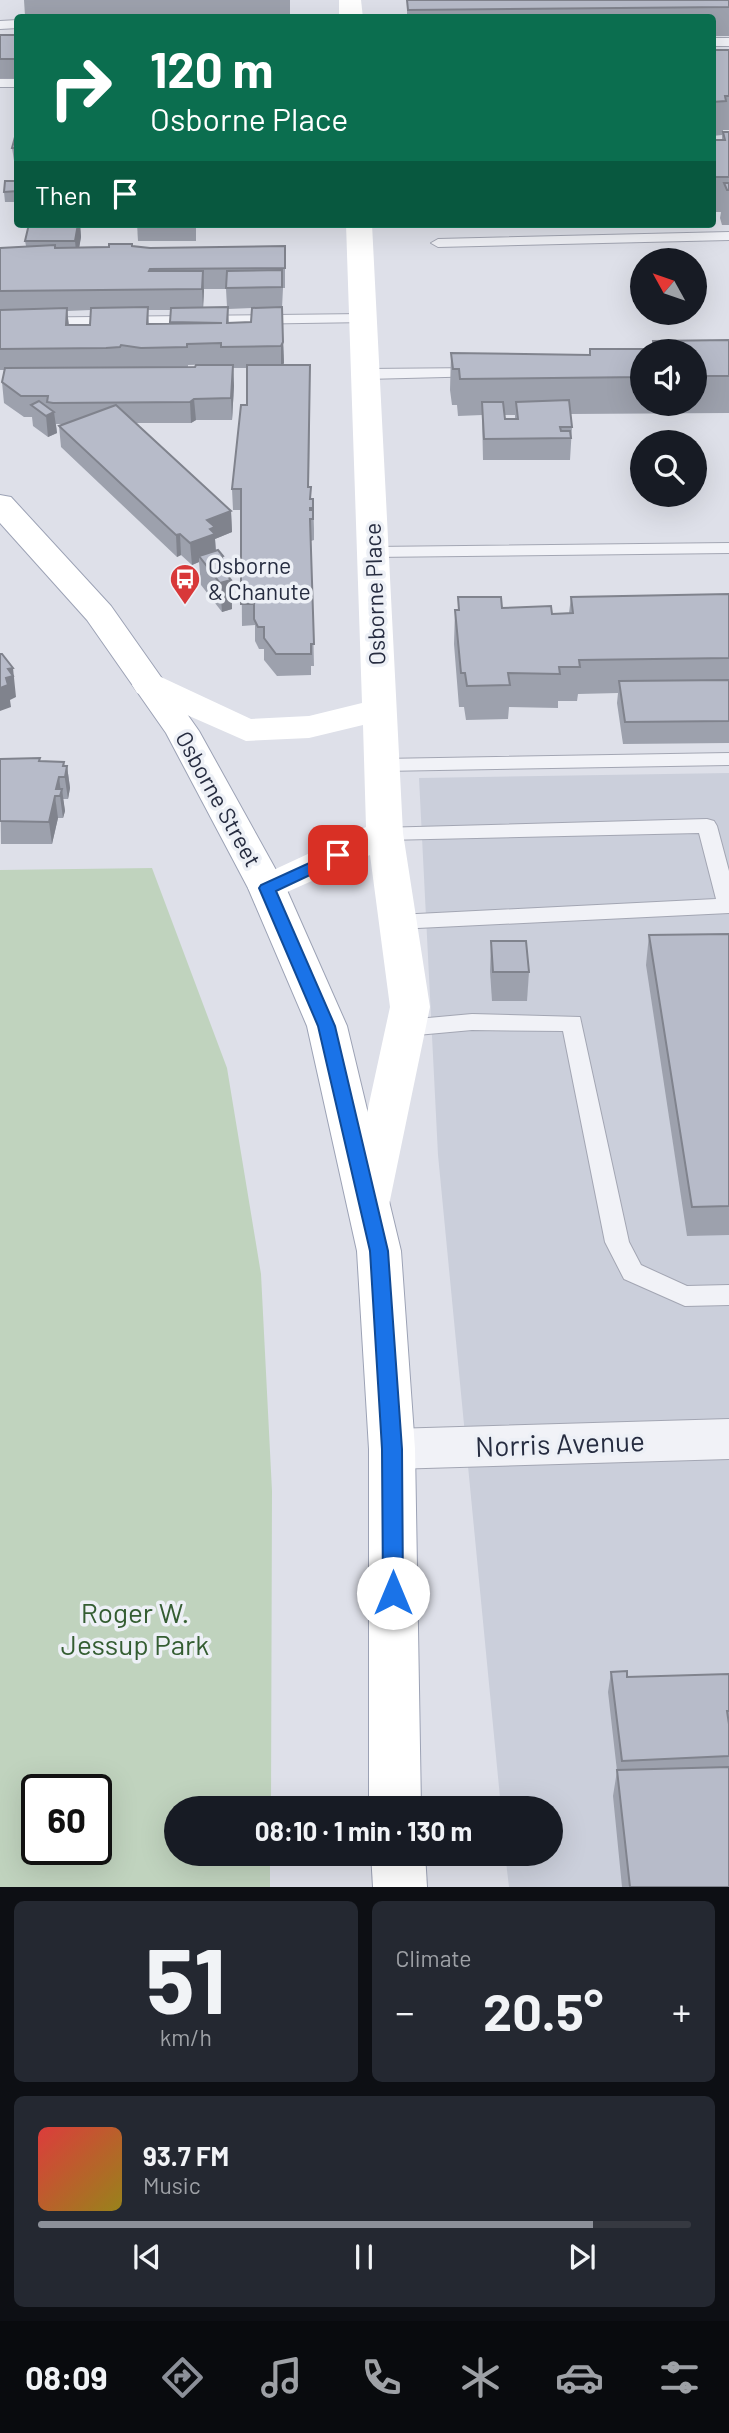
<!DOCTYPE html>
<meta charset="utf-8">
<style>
body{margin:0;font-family:Barlow,sans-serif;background:#242831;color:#f1f3f6;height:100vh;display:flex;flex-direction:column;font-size:26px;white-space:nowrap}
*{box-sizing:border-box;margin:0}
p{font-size:23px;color:#9ea1a6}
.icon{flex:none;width:38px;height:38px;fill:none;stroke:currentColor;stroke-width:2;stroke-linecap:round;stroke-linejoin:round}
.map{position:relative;height:1887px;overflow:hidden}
.details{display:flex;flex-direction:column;gap:14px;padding:14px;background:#0d0f14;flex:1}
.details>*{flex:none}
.guide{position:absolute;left:14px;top:14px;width:702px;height:214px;border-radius:7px;box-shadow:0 7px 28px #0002;background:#0b6e4f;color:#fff;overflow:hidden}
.needle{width:46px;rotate:310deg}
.controls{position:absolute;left:630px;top:248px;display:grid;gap:14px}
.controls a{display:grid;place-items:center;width:77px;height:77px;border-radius:50%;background:#171b24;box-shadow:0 7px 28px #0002;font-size:35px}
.speed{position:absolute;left:21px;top:1774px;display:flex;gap:14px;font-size:35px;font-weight:700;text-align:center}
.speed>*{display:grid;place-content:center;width:91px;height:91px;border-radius:50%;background:#171b24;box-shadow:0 7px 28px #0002;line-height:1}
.speed .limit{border:4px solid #111;border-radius:10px;background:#fff;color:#111}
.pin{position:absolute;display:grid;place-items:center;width:60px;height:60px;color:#fff;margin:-30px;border-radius:14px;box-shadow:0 4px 10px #0006}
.me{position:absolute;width:77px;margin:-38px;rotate:0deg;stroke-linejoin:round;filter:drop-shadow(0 0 5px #0008)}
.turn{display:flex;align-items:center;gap:24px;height:147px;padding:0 21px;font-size:32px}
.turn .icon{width:91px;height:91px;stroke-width:2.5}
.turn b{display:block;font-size:49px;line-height:60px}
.then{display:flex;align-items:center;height:66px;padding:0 21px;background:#0003;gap:14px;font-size:26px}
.big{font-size:52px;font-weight:700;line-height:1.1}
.details .card{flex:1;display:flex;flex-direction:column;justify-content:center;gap:10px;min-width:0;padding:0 24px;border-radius:10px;background:#242831}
.details .dial{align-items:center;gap:0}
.dial b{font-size:91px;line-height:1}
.song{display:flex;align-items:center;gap:21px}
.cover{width:84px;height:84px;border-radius:10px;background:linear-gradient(135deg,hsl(0 70% 55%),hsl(50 70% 35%))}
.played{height:7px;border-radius:4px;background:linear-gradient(90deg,#8c9099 85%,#363941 85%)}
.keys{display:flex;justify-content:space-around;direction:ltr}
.heat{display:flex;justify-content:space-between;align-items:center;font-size:38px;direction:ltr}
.details .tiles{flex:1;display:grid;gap:14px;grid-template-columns:1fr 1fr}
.card:last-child{grid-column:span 2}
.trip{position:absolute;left:164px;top:1796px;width:399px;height:70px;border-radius:35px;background:#171b24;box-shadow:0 7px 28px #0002;font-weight:700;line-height:70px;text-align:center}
.tabs{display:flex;height:112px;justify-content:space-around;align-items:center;background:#090b0e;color:#9ea1a6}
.tabs .icon{width:49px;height:49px}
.tabs .active{color:#8c9099}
.tabs b{font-size:32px;color:#f1f3f6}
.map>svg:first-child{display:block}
</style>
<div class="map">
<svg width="729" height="1887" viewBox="0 0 729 1887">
<rect width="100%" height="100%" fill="#dee0e9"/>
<polygon fill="#cbcfdb" points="729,773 729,1887 509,1887 505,1853 551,1853 551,1808 501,1808 438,1155 419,778"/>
<path fill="#c0d3be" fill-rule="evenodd" d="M152 868 227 1068 261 1274 272 1491 271 1808H177V1853H270V1887H0V870ZM37 1790H96V1850H37Z"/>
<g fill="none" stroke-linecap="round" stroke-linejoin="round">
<g stroke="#a3a6b3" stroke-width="2">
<g id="lane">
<polygon points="18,20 18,28 0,29 0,21"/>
<rect x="712" y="38" width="17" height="8"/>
<rect x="0" y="79" width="18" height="8"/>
<polygon points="729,232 729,240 438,247 431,243 438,239"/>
<polygon points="363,314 368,316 371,319 368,322 0,328 0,318"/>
<polygon points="479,368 485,370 487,373 485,376 366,379 358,374 366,369"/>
<polygon points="729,543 729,553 373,557 364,552 373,547"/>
<polygon points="729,753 729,765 382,771 375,769 372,765 375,761 382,759"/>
<polygon points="707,819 714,821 717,826 729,871 729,913 397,929 390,927 387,922 390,917 397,915 716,899 699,833 385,840 378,838 375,833 378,828"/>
<polygon points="472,1014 580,1017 629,1242 641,1265 687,1286 729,1285 729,1305 685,1306 624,1279 605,1242 563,1031 472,1030 406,1036 398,1034 395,1028 398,1022 406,1020"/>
</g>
</g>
<g stroke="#a3a6b3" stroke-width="2">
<polygon id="street" points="729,1419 729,1459 392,1469 375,1463 369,1449 375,1435 392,1429"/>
</g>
<g stroke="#9ca2b5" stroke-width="2">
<g id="primary">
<polygon points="0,495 11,497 111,606 199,731 286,888 347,1026 401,1251 415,1449 421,1808 369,1808 369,1449 357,1251 307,1026 248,888 166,733 87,620 0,523"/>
<polygon points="371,1853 425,1853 427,1887 373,1887"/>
</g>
</g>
<use href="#lane" fill="#f1f2f7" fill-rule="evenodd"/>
<use href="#street" fill="#f1f2f7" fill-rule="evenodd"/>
<g fill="#fff" fill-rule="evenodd">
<polygon points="339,0 361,0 363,18 339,18"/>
<polygon points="346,224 372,224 403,833 430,1007 389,1205 383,1217 368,1222 353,1217 347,1205 390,1007 370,855 267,901 254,897 248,888 254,879 366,827 363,725 309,738 246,741 137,693 132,685 137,677 149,674 161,677 251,719 309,716 362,703"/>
</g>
<use href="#primary" fill="#fff" fill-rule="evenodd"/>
</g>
<g fill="#9da1ad" fill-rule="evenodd">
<polygon points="24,0 290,0 290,14 25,16"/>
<polygon points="407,0 729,0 729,36 712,36 712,18 407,18"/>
<rect x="0" y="35" width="18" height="43"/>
<polygon points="712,50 729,50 729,130 723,130 723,132 729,132 729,225 722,225 720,218 721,212 712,212 712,140 722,140 722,135 712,136"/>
<polygon points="18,137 18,167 15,167 12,148"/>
<polygon points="18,181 18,202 5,202 4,192"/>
<path d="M29 224H80L81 237 79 247 132 246 150 248 285 246V288H283L282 308 284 363 283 365H310L309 487H311V499H313L314 529V540L311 541 314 666H311V675L277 676 264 660V649H259L255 641V625L242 626 241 510H233L232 489 247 405V368H233L234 386 232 420H196L191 423H136L231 511 232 532 215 539 216 551 223 556 224 571 231 580 232 609 222 612 201 585 199 562 192 565 181 555 177 557 61 447 59 426 63 424H56L57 433 48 437 33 426 32 417H24L4 403 2 382 4 370H0V248L26 246 25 241ZM204 289H226L227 307H203ZM252 308 251 322 229 323 228 309ZM91 310 90 325H69L67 311ZM148 310H171L170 324H149ZM222 364V365L188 367V365Z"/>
<polygon points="137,224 196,224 196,241 138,241"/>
<polygon points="419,224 456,224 419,225"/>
<path d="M729 340V413L570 414 572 427 570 460H483L482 415 458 416 457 405H452L450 390 451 353 589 355 590 349H652L653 341ZM642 352H695V404H642ZM504 415H515V419H505Z"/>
<polygon points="729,594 729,743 623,744 617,703 618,693 578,694 577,701 558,701 558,708 509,707 508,719 466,720 464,707 459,707 454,644 455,610 458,610 458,597 502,608 552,614 569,613 571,597"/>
<polygon points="0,759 40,761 67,766 70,788 68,799 63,799 65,811 63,818 58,818 52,844 1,844"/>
<polygon points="729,934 729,1235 687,1236 646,965 649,935"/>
<polygon points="491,941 529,972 527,1001 492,1001 490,971"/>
<polygon points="611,1672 627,1677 729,1674 729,1887 622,1887 613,1796 617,1771 608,1692"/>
</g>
<g fill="#80838d">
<polygon points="78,224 80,224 81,237 77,261 75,241"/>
<polygon points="203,271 204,291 203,309 202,289"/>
<polygon points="67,308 69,329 66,325"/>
<polygon points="283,342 284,363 281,367 281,346"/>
<polygon points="233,365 234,386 232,420 231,398"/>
<polygon points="194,399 196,420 191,423 190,402"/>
<polygon points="54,412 57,433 48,437 46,416"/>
<polygon points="231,511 232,532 215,539 216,555 199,556 199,562 192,565 190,543 207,520"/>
<polygon points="180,534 181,555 177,557 176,535"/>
<polygon points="223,556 224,582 231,580 232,609 222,612 220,583 214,559"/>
<polygon points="13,668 16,697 10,700 11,707 0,711 0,688 6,678 8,669"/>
<polygon points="64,762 65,776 67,766 70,788 68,799 63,766"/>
<polygon points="59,777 61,793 62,789 65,811 63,818 60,796 56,789"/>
<polygon points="55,796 58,818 52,844 49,822"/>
</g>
<g fill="#b7bbc9" stroke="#80838d" stroke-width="2">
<polygon points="407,0 729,0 729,7 408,10"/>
<rect x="0" y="35" width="18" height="24"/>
<polygon points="712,50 729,50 729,96 725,96 726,101 712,102"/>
<polygon points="723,132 729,132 729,177 712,177 712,140 725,140"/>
<polygon points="15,137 18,137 18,148 12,148"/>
<polygon points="5,181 18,181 18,191 4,192"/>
<polygon points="724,183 729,183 729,190 727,190"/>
<polygon points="29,224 78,224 75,241 25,241"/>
<polygon points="109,244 132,244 132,246 150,248 285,246 285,268 150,269 149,271 203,271 202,289 0,291 0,248 55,245 55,248 109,247"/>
<polygon points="282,270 282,287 226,288 227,271"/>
<polygon points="148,307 147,324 222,323 170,322 171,308 228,307 227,323 251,322 252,308 282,307 283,342 281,346 221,347 221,343 187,344 187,347 141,348 121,345 120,347 106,348 0,349 0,310 67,308 66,325 90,325 91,308"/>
<polygon points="729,340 729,376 695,376 695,352 642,352 642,377 460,379 459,369 453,369 451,353 590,355 590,349 654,349 653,341"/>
<polygon points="196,365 233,365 231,398 194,399 190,402 53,403 47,402 48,396 21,396 2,382 5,368 195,367"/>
<polygon points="247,365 310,365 308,487 311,487 310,499 313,499 313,508 310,508 310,510 313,510 313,519 310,519 314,644 311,644 311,654 276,654 264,638 264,627 258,627 254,619 254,604 241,604 241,489 232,489 241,405 247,405"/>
<polygon points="569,400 572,427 560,427 561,431 570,431 571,438 484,439 482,402 503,402 505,419 518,419 516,402"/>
<polygon points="39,401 54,412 46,416 31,405"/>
<polygon points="116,405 231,511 207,520 215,527 210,529 215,534 190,543 180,534 176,535 59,426"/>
<polygon points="218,550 223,556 214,559 231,580 220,583 199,556"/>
<polygon points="729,594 729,658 579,660 580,667 559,667 560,674 508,673 510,685 467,686 465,673 461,673 455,610 459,610 458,597 501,597 502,608 551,606 552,614 573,613 571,597"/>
<polygon points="0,654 2,654 13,668 8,669 13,676 6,678 8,685 0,688"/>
<polygon points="729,680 729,721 625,722 619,681"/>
<polygon points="40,758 39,761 64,762 63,766 67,766 65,777 59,777 56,789 62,789 60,796 55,796 49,822 0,821 0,759"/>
<polygon points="729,934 729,1206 692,1207 649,935"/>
<polygon points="491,941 526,941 529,972 493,972"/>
<polygon points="627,1671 627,1677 729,1674 729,1711 727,1711 729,1724 729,1756 622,1761 611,1672"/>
<polygon points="729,1767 729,1887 630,1887 617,1770"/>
</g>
<polygon fill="#1a73e8" stroke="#114b97" stroke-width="2" points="338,850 346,855 344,859 276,891 335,1026 388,1251 402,1449 403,1593 400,1599 393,1602 386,1599 383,1593 382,1449 370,1251 318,1026 259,888 261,885"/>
<defs>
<g id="bus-pin" transform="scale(1.575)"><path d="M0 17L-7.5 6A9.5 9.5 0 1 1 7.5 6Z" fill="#d83839" stroke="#edf0f6"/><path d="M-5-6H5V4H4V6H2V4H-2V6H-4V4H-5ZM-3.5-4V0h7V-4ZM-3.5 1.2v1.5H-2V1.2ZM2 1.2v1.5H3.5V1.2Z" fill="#fff"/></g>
</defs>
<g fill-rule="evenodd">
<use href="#bus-pin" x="185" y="579"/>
</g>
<g text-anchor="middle" stroke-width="7" stroke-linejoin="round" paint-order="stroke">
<g font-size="23" fill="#262c40" stroke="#edf0f6" text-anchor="start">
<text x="208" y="574">Osborne<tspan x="208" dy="26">&amp; Chanute</tspan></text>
</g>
<g font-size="23" fill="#262c40" stroke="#edf0f6">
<text transform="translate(375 594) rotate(-92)" y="8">Osborne Place</text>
<text transform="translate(218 799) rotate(61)" y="8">Osborne Street</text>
</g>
<g font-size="28" fill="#262c40" stroke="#edf0f6">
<text transform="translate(560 1444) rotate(-2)" y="10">Norris Avenue</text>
</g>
<g font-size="28" fill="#345d32" stroke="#edf0f6">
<text x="135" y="1623">Roger W.<tspan x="135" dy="32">Jessup Park</tspan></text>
</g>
</g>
</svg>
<div class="controls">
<a><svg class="needle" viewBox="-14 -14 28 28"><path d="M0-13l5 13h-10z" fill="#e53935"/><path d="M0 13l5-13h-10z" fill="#9ea1a6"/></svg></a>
<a><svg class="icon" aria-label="sound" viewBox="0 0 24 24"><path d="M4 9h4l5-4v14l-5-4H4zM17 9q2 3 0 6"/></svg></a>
<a><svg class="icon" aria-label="search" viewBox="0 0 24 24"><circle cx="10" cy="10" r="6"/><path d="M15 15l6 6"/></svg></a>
</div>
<div class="speed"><div class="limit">60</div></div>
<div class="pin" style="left:338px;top:855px;background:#d93025"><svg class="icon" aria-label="arrive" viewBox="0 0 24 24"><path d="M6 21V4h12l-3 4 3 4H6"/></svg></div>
<svg class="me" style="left:393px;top:1593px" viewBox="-20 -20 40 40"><circle r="19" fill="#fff"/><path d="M0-13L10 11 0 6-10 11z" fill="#1a73e8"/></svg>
<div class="trip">08:10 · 1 min · 130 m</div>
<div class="guide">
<div class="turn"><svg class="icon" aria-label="right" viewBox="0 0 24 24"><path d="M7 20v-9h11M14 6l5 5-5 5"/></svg><div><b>120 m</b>Osborne Place</div></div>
<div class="then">Then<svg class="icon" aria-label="arrive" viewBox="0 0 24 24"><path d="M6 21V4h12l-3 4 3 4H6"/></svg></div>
</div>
</div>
<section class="details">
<div class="tiles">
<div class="card dial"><b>51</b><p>km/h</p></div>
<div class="card"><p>Climate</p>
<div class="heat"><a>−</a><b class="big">20.5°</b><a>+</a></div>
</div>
<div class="card">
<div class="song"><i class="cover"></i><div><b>93.7 FM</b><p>Music</p></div></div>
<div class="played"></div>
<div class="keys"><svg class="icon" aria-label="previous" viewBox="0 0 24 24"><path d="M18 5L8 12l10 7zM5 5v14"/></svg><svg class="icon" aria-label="pause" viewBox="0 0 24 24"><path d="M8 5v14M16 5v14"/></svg><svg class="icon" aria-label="next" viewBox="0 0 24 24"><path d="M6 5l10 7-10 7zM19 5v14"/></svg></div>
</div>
</div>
</section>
<nav class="tabs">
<b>08:09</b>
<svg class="icon active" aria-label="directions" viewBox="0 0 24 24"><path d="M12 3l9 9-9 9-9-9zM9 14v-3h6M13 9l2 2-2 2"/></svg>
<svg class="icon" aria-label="music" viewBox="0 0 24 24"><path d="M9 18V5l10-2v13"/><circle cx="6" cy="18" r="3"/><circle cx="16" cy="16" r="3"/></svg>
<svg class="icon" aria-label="phone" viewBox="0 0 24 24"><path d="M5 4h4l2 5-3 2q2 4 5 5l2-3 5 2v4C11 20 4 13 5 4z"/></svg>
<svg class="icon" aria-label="climate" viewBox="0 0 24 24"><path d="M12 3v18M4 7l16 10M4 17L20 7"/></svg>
<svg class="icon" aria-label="car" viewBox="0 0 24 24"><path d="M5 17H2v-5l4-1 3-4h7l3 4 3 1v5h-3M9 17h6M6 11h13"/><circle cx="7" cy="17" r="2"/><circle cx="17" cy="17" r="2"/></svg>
<svg class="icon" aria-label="filters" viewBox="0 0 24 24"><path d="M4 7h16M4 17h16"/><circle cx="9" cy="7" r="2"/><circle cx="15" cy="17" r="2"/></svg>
</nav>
